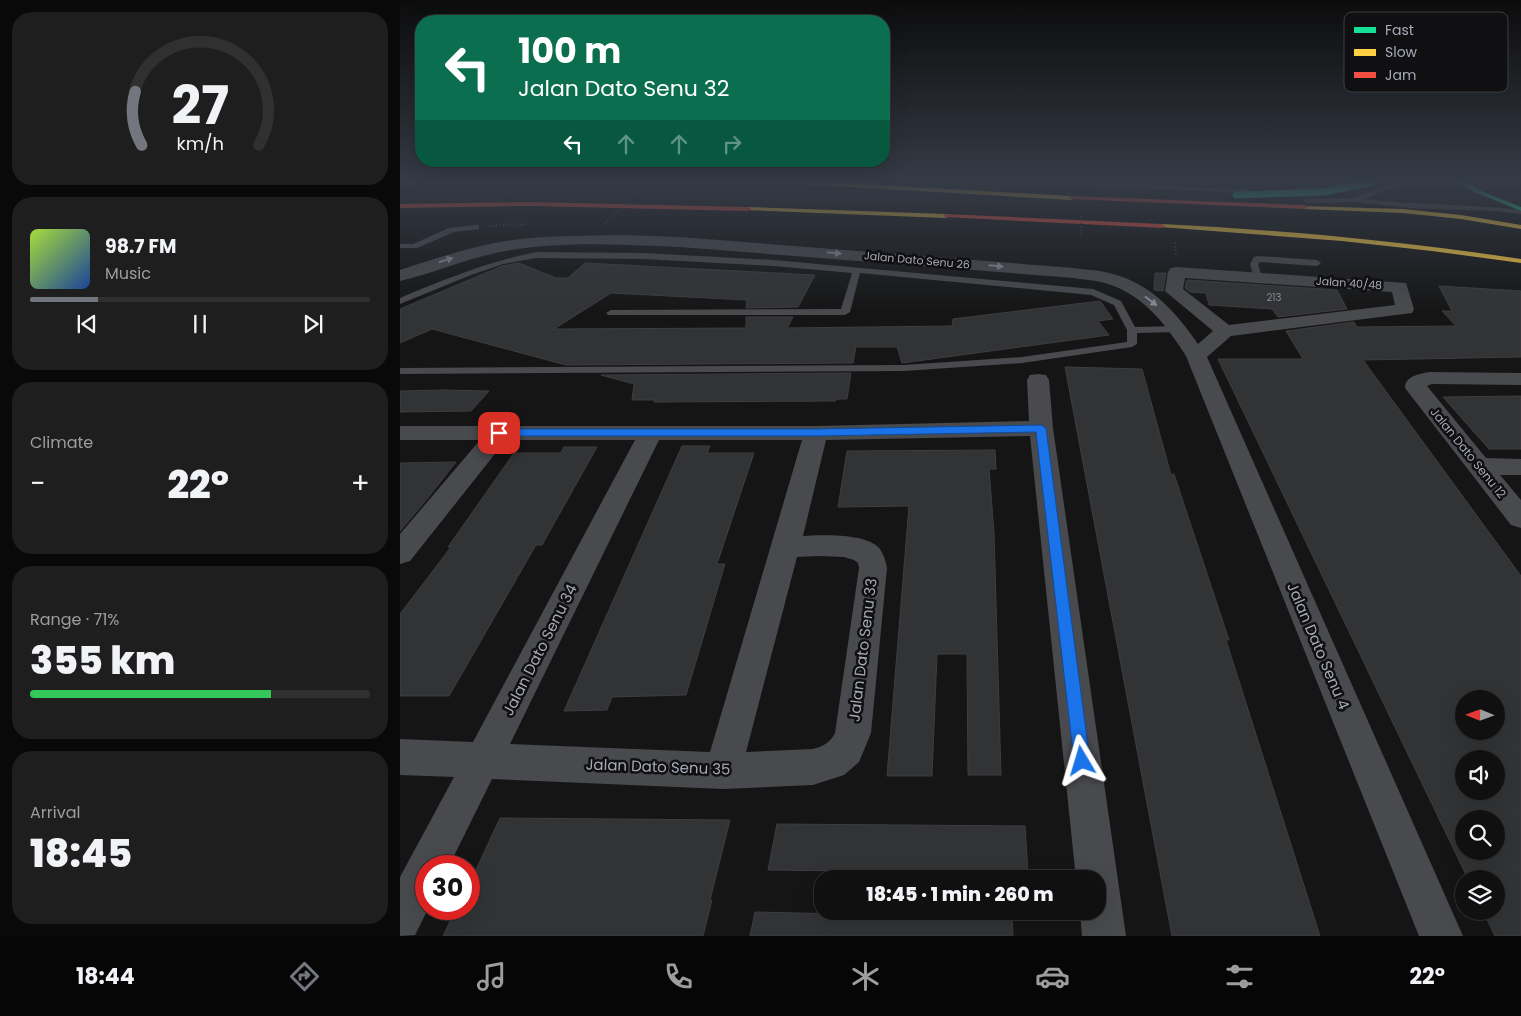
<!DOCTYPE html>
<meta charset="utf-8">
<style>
body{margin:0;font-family:Poppins,sans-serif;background:#1e1e1e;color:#f1f3f6;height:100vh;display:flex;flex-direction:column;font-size:19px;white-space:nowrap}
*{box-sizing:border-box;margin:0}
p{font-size:16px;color:#9c9d9f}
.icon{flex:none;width:28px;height:28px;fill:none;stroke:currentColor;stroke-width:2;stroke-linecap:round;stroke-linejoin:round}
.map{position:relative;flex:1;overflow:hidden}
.drawer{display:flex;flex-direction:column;gap:12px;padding:12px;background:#090909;width:400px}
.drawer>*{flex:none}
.hud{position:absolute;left:15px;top:15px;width:475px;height:152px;border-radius:20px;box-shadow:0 5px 20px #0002,0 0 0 1px #303030;background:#0b6e4f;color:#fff;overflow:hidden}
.needle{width:32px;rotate:271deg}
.buttons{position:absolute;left:1055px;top:690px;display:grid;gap:10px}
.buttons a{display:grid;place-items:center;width:50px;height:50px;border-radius:50%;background:#101010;box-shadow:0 5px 20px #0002,0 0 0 1px #303030;font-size:25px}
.speed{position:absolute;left:15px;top:855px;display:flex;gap:10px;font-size:25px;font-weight:700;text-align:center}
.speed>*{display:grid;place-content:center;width:65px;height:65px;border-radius:50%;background:#101010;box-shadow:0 5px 20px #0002,0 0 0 1px #303030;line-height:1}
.speed .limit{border:8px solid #d22;background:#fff;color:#111}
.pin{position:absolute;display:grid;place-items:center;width:42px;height:42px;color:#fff;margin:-21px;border-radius:10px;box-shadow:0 2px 8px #0006}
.me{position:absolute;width:55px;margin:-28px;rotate:353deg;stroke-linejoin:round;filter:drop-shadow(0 0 4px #0008)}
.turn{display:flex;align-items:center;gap:18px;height:105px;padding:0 20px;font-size:22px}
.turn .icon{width:65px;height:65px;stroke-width:2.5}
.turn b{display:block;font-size:35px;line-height:42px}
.lanes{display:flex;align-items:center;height:48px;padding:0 20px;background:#0003;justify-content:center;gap:25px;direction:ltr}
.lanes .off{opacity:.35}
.big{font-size:38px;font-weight:800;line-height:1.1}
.drawer .widget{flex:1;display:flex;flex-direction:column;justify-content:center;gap:8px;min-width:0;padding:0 18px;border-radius:20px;background:#1e1e1e}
.drawer .dial{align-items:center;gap:0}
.dial svg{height:130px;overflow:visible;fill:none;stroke:#303030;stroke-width:7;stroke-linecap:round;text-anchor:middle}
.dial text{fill:#f1f3f6;stroke:none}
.song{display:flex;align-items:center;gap:15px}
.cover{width:60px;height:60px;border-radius:8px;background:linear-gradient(135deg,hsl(80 70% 55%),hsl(220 70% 35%))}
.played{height:5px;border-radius:2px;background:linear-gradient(90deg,#73767e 20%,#303030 20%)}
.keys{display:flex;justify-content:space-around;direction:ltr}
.heat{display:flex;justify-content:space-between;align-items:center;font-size:28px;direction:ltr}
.charge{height:8px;border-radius:4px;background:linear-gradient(90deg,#34c759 71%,#303030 0)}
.trip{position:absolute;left:414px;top:870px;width:292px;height:50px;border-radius:20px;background:#101010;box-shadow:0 5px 20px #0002,0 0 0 1px #303030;font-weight:800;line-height:50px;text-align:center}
.dock{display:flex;height:80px;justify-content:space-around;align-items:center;background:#060606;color:#9c9d9f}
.dock .icon{width:35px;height:35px}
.dock .selected{color:#73767e}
.dock b{font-size:22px;color:#f1f3f6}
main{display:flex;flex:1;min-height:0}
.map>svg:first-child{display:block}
</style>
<main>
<section class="drawer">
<div class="widget dial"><svg viewBox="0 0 100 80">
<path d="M14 69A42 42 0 1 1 86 69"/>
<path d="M14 69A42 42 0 0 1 10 36" stroke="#73767e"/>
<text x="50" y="56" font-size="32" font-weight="700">27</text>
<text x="50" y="72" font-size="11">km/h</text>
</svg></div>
<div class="widget">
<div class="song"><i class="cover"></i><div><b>98.7 FM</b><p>Music</p></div></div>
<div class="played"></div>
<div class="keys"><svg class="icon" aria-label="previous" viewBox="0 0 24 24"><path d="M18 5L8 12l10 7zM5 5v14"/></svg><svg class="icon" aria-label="pause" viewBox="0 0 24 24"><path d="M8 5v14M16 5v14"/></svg><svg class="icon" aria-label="next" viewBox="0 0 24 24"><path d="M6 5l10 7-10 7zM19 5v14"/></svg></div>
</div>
<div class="widget"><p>Climate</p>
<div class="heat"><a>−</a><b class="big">22°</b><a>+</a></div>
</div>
<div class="widget"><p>Range · 71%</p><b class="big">355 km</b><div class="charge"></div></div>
<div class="widget"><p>Arrival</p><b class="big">18:45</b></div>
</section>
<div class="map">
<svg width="1121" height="936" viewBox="0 0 1121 936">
<rect width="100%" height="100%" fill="#151515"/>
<g fill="#323335" stroke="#3e3e41" fill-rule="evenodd">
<polygon points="119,263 156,278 168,278 185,263 415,275 398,307 346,308 347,300 211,293 154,329 346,328 346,317 393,317 387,328 552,326 553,319 700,301 713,319 698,321 709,335 502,363 497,347 456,347 453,363 166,365 32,329 0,343 0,309 102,266"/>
<polygon points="755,273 766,273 763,291 754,290"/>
<polygon points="787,280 937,290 947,309 878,317 872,309 809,305 806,293 790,292 785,288"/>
<path d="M1039 286 1121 291V357L963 360 1121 576V936H1095L1083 911H1096V879H1068L818 359H903L886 331 954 322 957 327 1056 326 1042 311H1052ZM1064 699H1096V731H1064ZM1064 759H1096V791H1064ZM1064 819H1096V851H1064Z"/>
<polygon points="665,367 742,369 771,475 774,474 829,640 826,640 920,936 772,936"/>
<polygon points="451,373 447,399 436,399 436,401 254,402 255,400 232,400 234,384 201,375"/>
<polygon points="0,391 43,390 89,391 71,411 0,412"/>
<polygon points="1121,396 1121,449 1089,449 1043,397"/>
<polygon points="282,446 310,446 307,453 354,453 317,564 325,564 286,695 212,697 207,710 164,711"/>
<polygon points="164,447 197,447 142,545 136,545 49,696 0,696 0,614 51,547 48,547 114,453 161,453"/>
<polygon points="595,450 596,469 589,469 594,533 601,775 568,775 567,654 537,654 532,776 487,776 509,506 438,507 447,451"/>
<polygon points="56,462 27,499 0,531 0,463"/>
<polygon points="100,818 330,820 310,900 312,900 303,936 43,936 56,909 69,909 69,885"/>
<polygon points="377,824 625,826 628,873 368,870"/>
<polygon points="355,912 612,918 613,936 350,936"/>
</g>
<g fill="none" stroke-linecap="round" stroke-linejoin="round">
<g stroke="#4b4c50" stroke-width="2" stroke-dasharray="1 2.5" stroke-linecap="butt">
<polyline points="89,226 124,224 121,226"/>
<polyline points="775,243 776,256"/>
</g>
<g fill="#494a4e" fill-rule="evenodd">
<polygon points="651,182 845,189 849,191 845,193 654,184"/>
<path d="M998 182H1006L964 199C1016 205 1069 204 1121 210V214L1096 211 1009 208 955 202 907 203 903 201 907 199 953 198Z"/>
<polygon points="76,225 79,225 79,229 54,232 17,248 0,248 0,244 13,244 49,228"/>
<path d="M136 252 244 253 374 260 693 289 721 301 735 327 778 326 783 329 778 332 737 333V344L732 347 622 363 504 371 0 374V368L504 365 622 357 727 342V330L714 305 691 295 460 273 450 312 445 315H208L206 313 211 310 441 309 452 273 374 266 244 259 136 258 103 264 71 275 0 304V298C46 279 87 262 136 252Z"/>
<polygon points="857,256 917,260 921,263 917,266 860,262 858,264 862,277 858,280 854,277 850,264 854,257"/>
</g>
<g fill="#494a4e" fill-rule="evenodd">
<path d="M224 235 280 237 674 268C687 270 700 270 713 274 751 284 776 312 798 344L813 331 765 291 768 272 771 268 777 267 1006 283 1014 309 1012 313 831 336 807 357 1063 936H1019L786 356C767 326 744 295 708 284 697 280 685 280 674 278L280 247C225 245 166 241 111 250 72 256 38 272 0 281V270C37 258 73 246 112 240 149 235 187 236 224 235ZM785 278 992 292 995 305 829 325 783 289Z"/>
<path d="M1029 372 1121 373V385L1032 384 1027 386 1086 458 1121 459V475H1100L1121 500V528L1111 525 1005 388C1005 376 1019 374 1029 372Z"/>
<path d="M638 374 646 375 649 380 653 428 726 936H682L680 911H698V879H676L630 436 426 440 403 536C422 535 467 533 480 549 484 555 486 562 487 568L471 733 459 762 444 775 413 785 323 789 92 779 49 866H26V909H28L15 935 0 936V877L54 777 0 775V739L73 742 235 440H106L10 561 0 564V534L80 440H0V426H416L629 421 627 380 630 375ZM259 440H402L310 752 110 744ZM418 556 444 557 454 560 458 563 459 568 435 733C431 742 422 747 413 749L346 752 397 557Z"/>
</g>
<polygon fill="#16e098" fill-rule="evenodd" points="1058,182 1065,182 1079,190 1121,207 1121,211 1075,192"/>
<g fill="#ffcf43" fill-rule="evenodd">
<polygon points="398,182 426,182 671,196 674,198 671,200 401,184"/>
<polygon points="903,206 1003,209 1061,215 1121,225 1121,229 1061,219 1003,213 905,209 903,208"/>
<polygon points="348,207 546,214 549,216 546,218 346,210 345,209"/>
<path d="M762 224C882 230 1002 241 1121 259V263L1032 251 942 241 760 227V225Z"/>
</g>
<g fill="#f24e42" fill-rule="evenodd">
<polygon points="671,196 905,205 908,207 905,209 669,199 668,198"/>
<polygon points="131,202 348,207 351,209 348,211 131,206 0,208 0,204"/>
<polygon points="546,214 762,224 765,226 762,228 544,217 544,215"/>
</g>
<g stroke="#4b4c50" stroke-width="2" stroke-dasharray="1 2.5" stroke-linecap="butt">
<polyline points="681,216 681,237"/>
<polyline points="202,226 249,182"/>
</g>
<polyline stroke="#16e098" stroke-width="7" points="836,195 923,192 975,182"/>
</g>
<defs><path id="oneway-solid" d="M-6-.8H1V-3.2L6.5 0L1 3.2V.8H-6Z" transform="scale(1.25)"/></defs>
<g fill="#8a8d98">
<use href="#oneway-solid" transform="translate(434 253) rotate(5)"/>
<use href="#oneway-solid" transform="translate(46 260) rotate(-18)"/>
<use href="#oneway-solid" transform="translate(596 266) rotate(5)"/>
<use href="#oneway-solid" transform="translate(751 301) rotate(37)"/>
</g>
<linearGradient id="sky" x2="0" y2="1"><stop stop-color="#0c0c0c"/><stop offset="0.58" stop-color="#353b46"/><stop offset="1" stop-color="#353b46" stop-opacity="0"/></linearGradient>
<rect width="1121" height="313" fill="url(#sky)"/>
<polygon fill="#1a73e8" stroke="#114b97" points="641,425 646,428 690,761 688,767 682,769 676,767 674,761 636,432 416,436 99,436 94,433 99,429 416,429"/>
<g text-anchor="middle" stroke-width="5" stroke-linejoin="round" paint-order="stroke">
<g font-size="10" fill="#898c96">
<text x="874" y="301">213</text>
</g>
<g font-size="11" fill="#a6aab7" stroke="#100f11">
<text transform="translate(517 260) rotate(5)" y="4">Jalan Dato Senu 26</text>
<text transform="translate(949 283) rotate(4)" y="4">Jalan 40/48</text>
</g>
<g font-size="12" fill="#a6aab7" stroke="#100f11">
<text transform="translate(1068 453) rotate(51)" y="4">Jalan Dato Senu 12</text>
</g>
<g font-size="15" fill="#a6aab7" stroke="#100f11">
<text transform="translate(918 646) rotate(67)" y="5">Jalan Dato Senu 4</text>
<text transform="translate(140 650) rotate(-63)" y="5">Jalan Dato Senu 34</text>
<text transform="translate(463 650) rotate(-83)" y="5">Jalan Dato Senu 33</text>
<text transform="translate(258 767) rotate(2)" y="5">Jalan Dato Senu 35</text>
</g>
</g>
<rect x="944" y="12" width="164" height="80" rx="8" fill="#100f11" stroke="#3d3e43" stroke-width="1"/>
<rect x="954" y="27" width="22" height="6" fill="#16e098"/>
<rect x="954" y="49" width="22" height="7" fill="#ffcf43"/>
<rect x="954" y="72" width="22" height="6" fill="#f24e42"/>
<g font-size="14" fill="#a6aab7">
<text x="985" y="35">Fast</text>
<text x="985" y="57">Slow</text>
<text x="985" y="80">Jam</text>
</g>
</svg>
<div class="buttons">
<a><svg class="needle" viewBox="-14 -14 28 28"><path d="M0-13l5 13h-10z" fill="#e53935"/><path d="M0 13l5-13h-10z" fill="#9c9d9f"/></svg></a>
<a><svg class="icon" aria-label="sound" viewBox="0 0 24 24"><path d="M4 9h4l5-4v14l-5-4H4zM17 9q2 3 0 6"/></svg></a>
<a><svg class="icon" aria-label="search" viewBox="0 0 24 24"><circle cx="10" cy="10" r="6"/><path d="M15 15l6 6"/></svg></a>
<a><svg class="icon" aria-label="layers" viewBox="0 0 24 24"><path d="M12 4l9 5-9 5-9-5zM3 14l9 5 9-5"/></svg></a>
</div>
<div class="speed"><div class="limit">30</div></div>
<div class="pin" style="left:99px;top:433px;background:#d93025"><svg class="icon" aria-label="arrive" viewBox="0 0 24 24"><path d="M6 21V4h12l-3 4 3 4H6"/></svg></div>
<svg class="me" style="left:682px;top:761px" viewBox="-20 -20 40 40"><path d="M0-17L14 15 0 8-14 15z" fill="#1a73e8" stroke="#fff" stroke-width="4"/></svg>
<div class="trip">18:45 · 1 min · 260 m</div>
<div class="hud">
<div class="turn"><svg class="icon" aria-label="left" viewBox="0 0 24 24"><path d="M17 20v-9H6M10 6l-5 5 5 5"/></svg><div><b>100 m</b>Jalan Dato Senu 32</div></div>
<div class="lanes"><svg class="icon" aria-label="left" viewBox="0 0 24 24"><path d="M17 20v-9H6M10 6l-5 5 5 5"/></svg><svg class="icon off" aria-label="ahead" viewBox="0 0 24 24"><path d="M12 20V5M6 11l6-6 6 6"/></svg><svg class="icon off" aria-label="ahead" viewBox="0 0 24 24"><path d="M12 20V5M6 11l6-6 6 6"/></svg><svg class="icon off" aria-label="right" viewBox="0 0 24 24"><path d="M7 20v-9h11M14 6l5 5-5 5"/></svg></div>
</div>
</div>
</main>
<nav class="dock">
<b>18:44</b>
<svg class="icon selected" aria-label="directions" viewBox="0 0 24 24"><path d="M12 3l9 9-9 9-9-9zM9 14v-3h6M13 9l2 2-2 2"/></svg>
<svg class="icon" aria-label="music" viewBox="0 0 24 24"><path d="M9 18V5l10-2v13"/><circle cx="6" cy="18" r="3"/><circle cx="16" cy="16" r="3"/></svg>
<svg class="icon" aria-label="phone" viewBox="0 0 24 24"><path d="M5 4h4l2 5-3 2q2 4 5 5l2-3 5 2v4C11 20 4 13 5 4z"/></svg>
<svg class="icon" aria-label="climate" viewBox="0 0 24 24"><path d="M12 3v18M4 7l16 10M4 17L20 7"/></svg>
<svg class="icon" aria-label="car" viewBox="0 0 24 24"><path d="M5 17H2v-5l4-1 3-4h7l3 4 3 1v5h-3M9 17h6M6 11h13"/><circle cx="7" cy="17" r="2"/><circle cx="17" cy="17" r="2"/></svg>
<svg class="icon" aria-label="filters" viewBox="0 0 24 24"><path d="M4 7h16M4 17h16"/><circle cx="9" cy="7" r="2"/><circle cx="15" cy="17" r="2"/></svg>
<b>22°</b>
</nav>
